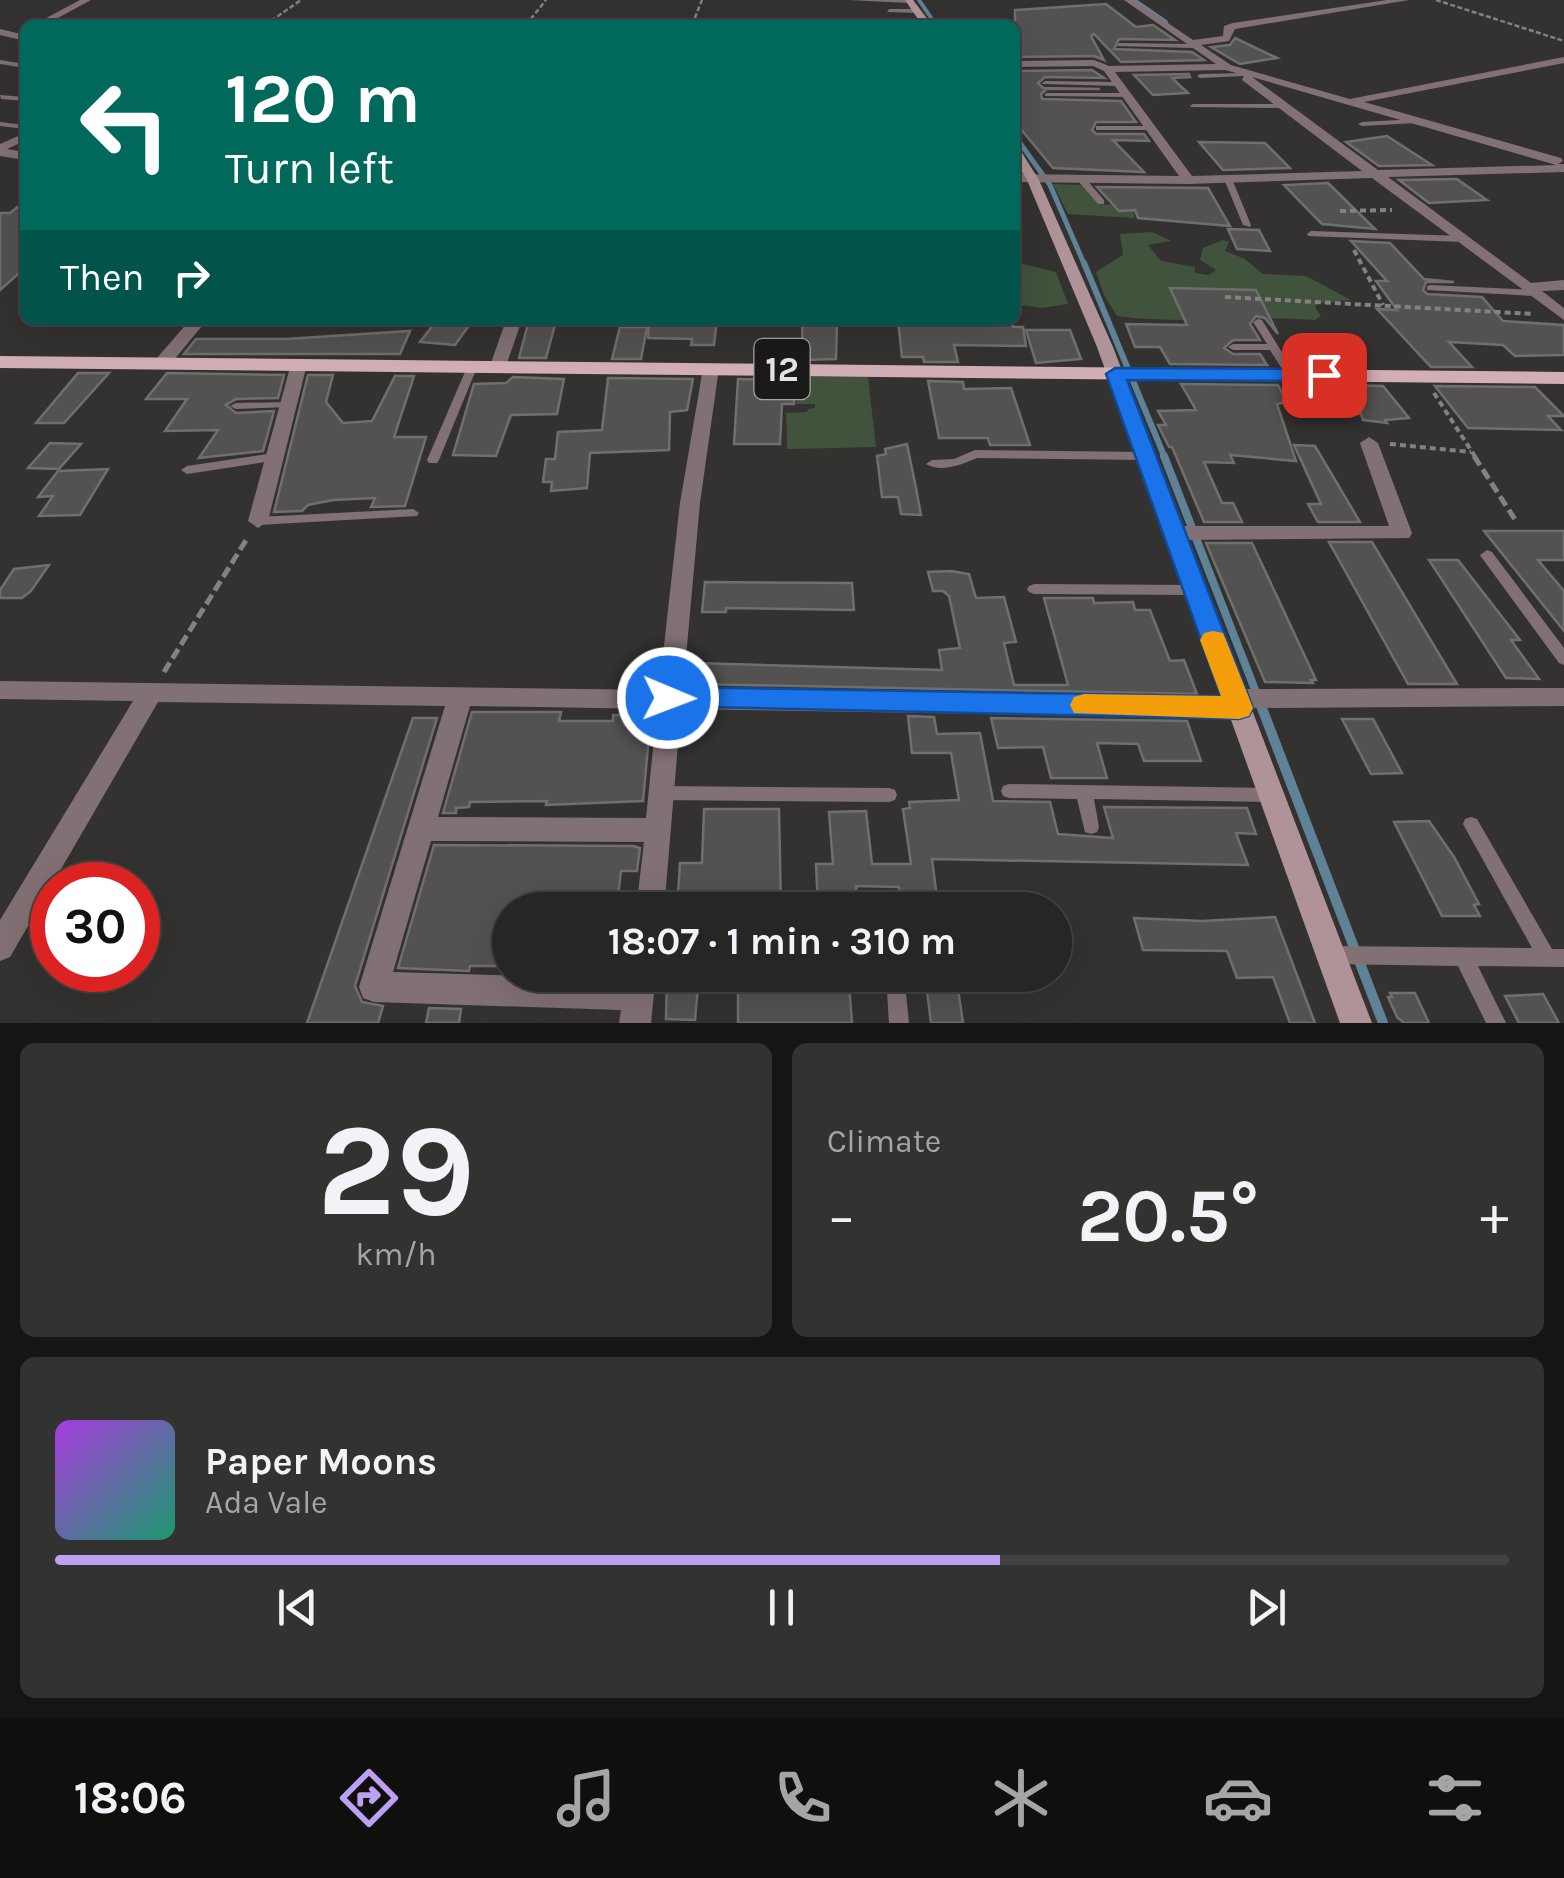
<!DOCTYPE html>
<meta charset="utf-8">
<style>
body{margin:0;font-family:Karla,sans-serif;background:#323231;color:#f1f3f6;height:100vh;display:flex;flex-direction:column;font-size:38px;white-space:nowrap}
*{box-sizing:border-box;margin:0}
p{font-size:32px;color:#a4a5a6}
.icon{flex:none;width:55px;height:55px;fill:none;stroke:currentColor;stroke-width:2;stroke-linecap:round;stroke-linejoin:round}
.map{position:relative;height:1023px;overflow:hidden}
.sheet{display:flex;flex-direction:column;gap:20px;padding:20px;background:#151514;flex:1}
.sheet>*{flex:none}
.guide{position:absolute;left:20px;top:20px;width:1000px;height:305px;border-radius:15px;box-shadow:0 10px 40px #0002,0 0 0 2px #424341;background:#00695c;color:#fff;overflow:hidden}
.speed{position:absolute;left:30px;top:862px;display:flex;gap:20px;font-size:50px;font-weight:700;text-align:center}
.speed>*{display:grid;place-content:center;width:130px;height:130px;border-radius:50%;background:#262624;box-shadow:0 10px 40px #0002,0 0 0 2px #424341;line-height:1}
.speed .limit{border:15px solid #d22;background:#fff;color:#111}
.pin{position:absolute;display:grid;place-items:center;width:85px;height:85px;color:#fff;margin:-42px;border-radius:20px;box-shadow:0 5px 15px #0006}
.me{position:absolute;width:110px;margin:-55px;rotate:91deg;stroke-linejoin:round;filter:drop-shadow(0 0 8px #0008)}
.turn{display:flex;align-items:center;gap:35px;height:210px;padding:0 40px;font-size:45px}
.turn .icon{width:130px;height:130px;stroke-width:2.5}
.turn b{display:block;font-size:70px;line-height:85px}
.then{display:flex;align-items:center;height:95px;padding:0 40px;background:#0003;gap:20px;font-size:38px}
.big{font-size:75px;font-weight:700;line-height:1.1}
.sheet .tile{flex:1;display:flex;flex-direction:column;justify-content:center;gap:15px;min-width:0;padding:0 35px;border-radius:15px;background:#323231}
.sheet .dial{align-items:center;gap:0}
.dial b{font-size:130px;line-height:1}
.song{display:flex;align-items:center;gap:30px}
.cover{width:120px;height:120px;border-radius:15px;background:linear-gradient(135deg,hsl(280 70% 55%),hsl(160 70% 35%))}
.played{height:10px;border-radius:5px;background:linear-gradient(90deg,#bca0f2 65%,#424341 65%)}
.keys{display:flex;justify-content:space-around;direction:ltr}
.heat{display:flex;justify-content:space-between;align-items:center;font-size:55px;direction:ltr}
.sheet .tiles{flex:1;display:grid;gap:20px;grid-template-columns:1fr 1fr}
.tile:last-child{grid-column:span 2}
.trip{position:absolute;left:492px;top:892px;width:580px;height:100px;border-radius:50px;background:#262624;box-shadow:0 10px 40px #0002,0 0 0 2px #424341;font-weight:700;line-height:100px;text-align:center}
.tabs{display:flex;height:160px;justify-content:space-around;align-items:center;background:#0f0f0e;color:#a4a5a6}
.tabs .icon{width:70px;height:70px}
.tabs .current{color:#bca0f2}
.tabs b{font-size:45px;color:#f1f3f6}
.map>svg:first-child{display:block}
</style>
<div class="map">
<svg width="1564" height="1023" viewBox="0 0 1564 1023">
<rect width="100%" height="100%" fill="#333230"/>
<g fill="#41523d">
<polygon points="1053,184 1082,185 1099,204 1132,206 1135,218 1068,214"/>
<path d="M1152 232 1171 241 1148 245 1161 261 1195 267V273L1209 275 1216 270 1200 260 1203 248 1223 240 1229 242 1225 251 1245 259 1263 274 1306 276 1351 300 1319 303 1315 307 1321 316 1315 320C1249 315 1183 325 1117 316L1104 295 1096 272 1123 255 1120 234Z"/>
<polygon points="1015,262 1056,272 1068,304 1042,308 1015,304"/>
<polygon points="801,377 868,377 876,447 787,449 786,413 807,412 808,409 815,408 815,404 796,404"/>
</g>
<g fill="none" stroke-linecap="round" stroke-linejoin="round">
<g stroke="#608297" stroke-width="4">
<polyline points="919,0 936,25"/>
<polyline points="1134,0 1166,22"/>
</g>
<polyline stroke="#608297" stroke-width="5" points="1015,136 1050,185 1085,266"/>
<polyline stroke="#608297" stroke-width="6" points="1084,263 1165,458"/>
<polyline stroke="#608297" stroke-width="8" points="1164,456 1261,705"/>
<polyline stroke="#608297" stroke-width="10" points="1260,703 1383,1023"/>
</g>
<g fill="#545250" stroke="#706f6d" stroke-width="2.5">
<polygon points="1106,4 1136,27 1153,25 1175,40 1119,39 1114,49 1192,52 1204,60 1121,62 1094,34 1091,36 1104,60 1094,56 1015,57 1015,10"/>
<polygon points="1235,38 1262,51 1277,58 1240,64 1211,47 1230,45"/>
<polygon points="1092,70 1104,78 1045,77 1038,83 1043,88 1100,89 1047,89 1041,94 1042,99 1121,101 1136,122 1096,122 1092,130 1096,134 1144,134 1149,141 1113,140 1144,172 1053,168 1015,122 1015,71"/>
<polygon points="1134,75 1189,74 1190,77 1172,78 1188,93 1153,95"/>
<polygon points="1387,136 1432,165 1379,166 1346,142"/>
<polygon points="1199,142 1265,143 1290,168 1223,170"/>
<polygon points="1457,179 1487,200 1429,203 1399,180"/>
<polygon points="1328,183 1375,229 1322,224 1284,185"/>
<polygon points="1097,187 1208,188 1230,226 1138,218 1135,210 1119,211"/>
<polygon points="25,201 25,268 0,290 0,213 10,213"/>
<polygon points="1228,229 1259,230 1270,251 1237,249"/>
<polygon points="1351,241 1390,243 1424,279 1454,282 1426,282 1423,290 1427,294 1482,297 1503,321 1564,325 1564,355 1515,356 1503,345 1449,342 1472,367 1431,367 1377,309 1397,310 1376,281 1387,281"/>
<polygon points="1170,288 1256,290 1278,334 1265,318 1256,316 1250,324 1260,340 1233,340 1224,348 1233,354 1260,354 1267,365 1170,364 1160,347 1135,347 1126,324 1187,325"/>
<polygon points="437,320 473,320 455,345 420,342"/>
<polygon points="529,320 556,321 546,358 519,358"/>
<polygon points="649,320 717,320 714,345 691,345 692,339 648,338"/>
<polygon points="898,320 1012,320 1013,327 1023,327 1026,346 954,345 958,362 924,362 923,357 902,357"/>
<polygon points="802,322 837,324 836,359 803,360"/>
<polygon points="620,327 647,327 641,359 612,359"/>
<polygon points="1026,330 1070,330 1081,359 1036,363"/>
<polygon points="410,331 400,354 184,354 196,339 286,339"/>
<polygon points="78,373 109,373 64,423 36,423"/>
<polygon points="167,373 284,375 278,398 236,399 226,405 236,413 274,411 263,451 199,458 218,430 165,431 187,399 146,399"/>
<polygon points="308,375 333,375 326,402 343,423 372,421 395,376 414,376 394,437 426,437 405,506 371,507 375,498 333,500 308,505 302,511 274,512"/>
<polygon points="513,377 564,379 557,414 511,415 496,456 453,455 474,384 506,383"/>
<polygon points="608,378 693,379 687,410 670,412 669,450 590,453 587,488 551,491 552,482 543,482 546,459 555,459 558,432 602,430"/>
<polygon points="738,379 794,380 794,404 782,404 780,444 734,444"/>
<polygon points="928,381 963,382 964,389 1011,388 1030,445 990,445 988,438 939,438"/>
<polygon points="1181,384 1278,385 1287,402 1277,404 1296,461 1230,455 1234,463 1204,462 1222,503 1233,503 1242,522 1204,522 1172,447 1169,447 1158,425 1166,425 1158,411 1196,410"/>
<polygon points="1334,385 1383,386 1409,418 1385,420 1387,423 1363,420 1361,414 1348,413"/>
<polygon points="1435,386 1535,387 1564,416 1548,416 1561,430 1468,428"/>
<polygon points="50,443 81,444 59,469 28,468"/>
<polygon points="907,444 916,488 921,515 901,514 898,497 882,497 877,456 886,454 885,449"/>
<polygon points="1294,445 1315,446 1360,522 1318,522 1308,504 1321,504"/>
<polygon points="108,469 80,515 39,516 53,496 38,497 58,471"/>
<polygon points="1484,531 1564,531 1564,560 1538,560 1564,591 1564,631"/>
<polygon points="1329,542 1372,542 1457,684 1408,684"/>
<polygon points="1206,543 1252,543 1316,680 1311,680 1313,683 1265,682"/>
<polygon points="1429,560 1458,560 1520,640 1511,640 1539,679 1506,678"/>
<polygon points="49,565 31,591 22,598 0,598 0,590 14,569"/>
<polygon points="951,571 969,574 976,598 1004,597 1016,642 1004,643 1014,685 1068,685 1044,598 1093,598 1094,603 1133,602 1135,610 1150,610 1170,661 1184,660 1197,694 694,684 696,663 942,670 939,650 960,648 949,596 943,591 933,591 928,572"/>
<polygon points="705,582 852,583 854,610 726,608 726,612 702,612"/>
<polygon points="472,712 561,712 559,721 613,721 613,715 651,715 643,801 546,805 547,801 470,802 469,807 456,808 456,813 443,813"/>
<polygon points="908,716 934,717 937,734 980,733 993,801 1050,802 1058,834 1113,838 1104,807 1247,808 1256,834 1236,833 1248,865 932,859 938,906 901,906 899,887 856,886 859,910 818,910 816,864 833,864 829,812 866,811 872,864 911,864 903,809 910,808 909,802 959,800 951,753 912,753"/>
<polygon points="413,718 437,718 355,986 362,1002 383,1006 378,1023 307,1023"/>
<polygon points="991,718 1187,721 1201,761 1144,761 1138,744 1097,743 1107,778 1051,778 1043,747 998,748"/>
<polygon points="1342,719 1373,719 1402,773 1371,774"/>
<polygon points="704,809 779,809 781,908 752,908 753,902 707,901 703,910 677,910 680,863 702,863"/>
<polygon points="1429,821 1454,857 1479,904 1474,905 1480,916 1442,916 1394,822"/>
<polygon points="434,845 633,846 640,848 637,871 621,871 617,905 510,910 506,966 470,966 469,971 398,968"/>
<polygon points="1275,917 1315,1023 1290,1023 1273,977 1237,978 1227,951 1143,950 1134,918 1202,921"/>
<polygon points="667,975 699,975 695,1020 666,1019"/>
<polygon points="738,975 843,975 844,985 849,985 852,1023 738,1023"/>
<polygon points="925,975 956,975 963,1023 931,1023"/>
<polygon points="1390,993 1415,993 1429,1023 1404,1023 1397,1017 1388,997 1392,997"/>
<polygon points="1543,994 1559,1023 1519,1023 1505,996"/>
<polygon points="429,1008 461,1009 459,1023 426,1023"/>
</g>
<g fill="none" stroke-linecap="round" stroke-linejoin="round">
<g stroke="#838280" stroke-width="2.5" stroke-dasharray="5 2.5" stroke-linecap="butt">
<polyline points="1436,0 1564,41"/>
<polyline points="265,25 301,0"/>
<polyline points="526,25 546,0"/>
<polyline points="692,25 702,0"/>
</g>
<g stroke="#838280" stroke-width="4" stroke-dasharray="6 4" stroke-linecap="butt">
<polyline points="1340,211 1392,210"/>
<polyline points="1354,250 1383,305"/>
<polyline points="1225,297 1534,314"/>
<polyline points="1434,393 1476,458"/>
<polyline points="1390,444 1471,452"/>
</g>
<g stroke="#838280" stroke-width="5" stroke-dasharray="11 5" stroke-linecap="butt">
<polyline points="1474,456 1516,521"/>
<polyline points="164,672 248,537"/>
</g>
<g fill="#827174" fill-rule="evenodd">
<polygon points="889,9 917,9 920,11 917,13 887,12"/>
<polygon points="1119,43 1193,44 1196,46 1193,48 1117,46"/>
<polygon points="0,60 25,64 25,68 0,64"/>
<polygon points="1245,73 1246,74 1243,76 1200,78 1197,76 1200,74"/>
<polygon points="1045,81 1119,82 1122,84 1119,86 1043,84 1042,83"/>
<polygon points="1047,93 1127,93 1130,95 1127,97 1045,96 1045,94"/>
<polygon points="0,95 25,97 25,101 1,99"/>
<polygon points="1193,104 1282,104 1285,106 1282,108 1191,107 1190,106"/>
<polygon points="1418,119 1418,123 1415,123 1362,126 1358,124 1362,122"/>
<polygon points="0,122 25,125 25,129 0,126"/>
<polygon points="1099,126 1151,126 1155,128 1151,130 1096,130 1096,126"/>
<polygon points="1225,177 1232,179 1251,225 1250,227 1243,225 1224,179"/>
<polygon points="1079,178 1085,178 1104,200 1104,204 1098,204 1079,182"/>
<polygon points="1311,231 1463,236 1467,239 1463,242 1308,236 1307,234"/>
<polygon points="1430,285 1534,290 1539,293 1534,296 1427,290 1427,286"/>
<polygon points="1258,319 1262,320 1296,375 1295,377 1287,377 1270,350 1233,350 1228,347 1233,344 1267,344 1253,322"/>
<polygon points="473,362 478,365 439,460 437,463 429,463 427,460 468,365"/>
<polygon points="288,402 294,405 292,407 236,409 230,406 236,403"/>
<path d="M975 450 1145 452 1151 456 1145 460 977 458C961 465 941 473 926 464L932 460 954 459Z"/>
<polygon points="275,453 279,454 281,457 279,460 187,474 181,470 187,466"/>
<polygon points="413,509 419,513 417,516 258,525 252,521 258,517"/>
<polygon points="1487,550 1492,552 1564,648 1564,665 1559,663 1482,558 1480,555"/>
<polygon points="1034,584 1195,585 1200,587 1202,590 1200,593 1195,595 1034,594 1029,592 1027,589 1029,586"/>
<polygon points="1009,784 1271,788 1277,790 1279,795 1277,800 1271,802 1094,799 1099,827 1097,832 1091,834 1085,832 1077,799 1009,798 1003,796 1001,791 1003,786"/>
<polygon points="662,786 889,788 895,790 897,795 895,800 889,802 662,800 656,798 654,793 656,788"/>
<polygon points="1471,817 1477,819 1552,949 1564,949 1564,967 1478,966 1506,1023 1486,1023 1458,966 1332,964 1325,961 1323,955 1325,949 1332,946 1532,948 1463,824 1465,819"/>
<polygon points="886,975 904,975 909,1023 889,1023"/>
</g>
<g fill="#827174" fill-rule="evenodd">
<polygon points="80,0 91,0 45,25 33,25"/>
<polygon points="848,0 914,0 910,3"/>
<path d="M1124 0H1134L1193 40 1223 36 1224 26 1233 23 1387 0H1409L1235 29 1229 41 1201 45 1231 65 1350 99 1564 57V63L1364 102 1561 158 1563 161 1558 164H1564V172L1388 177 1531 283 1564 280V290L1542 291 1564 308V320L1372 178 1188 184 1015 182V174L1179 176 1104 71 1093 66 1015 67V61L1094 60 1109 66 1216 64ZM1225 70 1244 75 1242 80 1362 171 1192 176 1115 72ZM1252 77 1556 165 1378 170Z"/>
<polygon points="0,29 25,35 25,41 0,35"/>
<polygon points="25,133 25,141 7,149 25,152 25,160 0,156 0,144"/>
<polygon points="190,320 207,320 168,367 156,367 156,359"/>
<polygon points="506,320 522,320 506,366 498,371 490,366"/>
<polygon points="299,359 307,364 268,521 258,528 248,521 291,364"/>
<path d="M711 363 719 368 700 503 683 690 1224 698 1227 692 1236 689 1564 688V706L1251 708 1248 715 1239 718 681 709 664 910H636L644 842 431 841 393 972 625 979 626 975H656L651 1023H619L621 1010 374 1002 363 998 359 987 445 706 158 702 10 957 0 961V920L133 701 0 699V681L659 690 680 503 703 368ZM470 706 657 709 646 818 438 817Z"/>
<polygon points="1369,437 1378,443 1412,533 1409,538 1173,540 1163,533 1173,526 1389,526 1360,443"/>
</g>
<g fill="#af9399" fill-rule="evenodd">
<polygon points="905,0 913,0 932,25 922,25"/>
<polygon points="1015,147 1019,148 1039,180 1113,347 1372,1023 1340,1023 1097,347 1027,180 1015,161"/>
</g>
<polygon fill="#d2aeb5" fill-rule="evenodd" points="0,356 1564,372 1564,384 0,368"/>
</g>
<polygon fill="#1a73e8" stroke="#114b97" stroke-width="2.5" points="1115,368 1324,369 1334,375 1324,381 1127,380 1253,708 1249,716 1239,719 658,706 654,698 658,690 668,687 1221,696 1106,374"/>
<polygon fill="#f59e0b" points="1213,631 1223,633 1226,640 1253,708 1249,716 1239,719 1074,713 1070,705 1074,697 1084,694 1221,696 1200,640 1204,633"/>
<g text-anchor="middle" stroke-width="8" stroke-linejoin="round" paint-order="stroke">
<rect fill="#1b1a19" stroke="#a8a7a6" stroke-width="2.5" x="754.5" y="339" width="55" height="60" rx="8"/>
<g font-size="35" font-weight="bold" fill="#e4e4e2">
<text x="782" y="381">12</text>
</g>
</g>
</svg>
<div class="speed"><div class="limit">30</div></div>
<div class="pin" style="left:1324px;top:375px;background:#d93025"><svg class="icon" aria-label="arrive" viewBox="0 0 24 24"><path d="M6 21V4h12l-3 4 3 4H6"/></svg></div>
<svg class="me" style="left:668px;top:698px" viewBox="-20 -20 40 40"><circle r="17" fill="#1a73e8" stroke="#fff" stroke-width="3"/><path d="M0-11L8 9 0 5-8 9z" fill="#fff"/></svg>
<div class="trip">18:07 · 1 min · 310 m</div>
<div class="guide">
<div class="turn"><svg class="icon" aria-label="left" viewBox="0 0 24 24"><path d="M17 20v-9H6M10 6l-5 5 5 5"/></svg><div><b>120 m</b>Turn left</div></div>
<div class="then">Then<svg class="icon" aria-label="right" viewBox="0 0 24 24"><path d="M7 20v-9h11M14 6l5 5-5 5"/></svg></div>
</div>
</div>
<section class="sheet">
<div class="tiles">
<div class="tile dial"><b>29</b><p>km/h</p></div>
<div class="tile"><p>Climate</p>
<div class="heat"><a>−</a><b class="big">20.5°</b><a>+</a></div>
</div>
<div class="tile">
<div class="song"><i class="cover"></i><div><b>Paper Moons</b><p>Ada Vale</p></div></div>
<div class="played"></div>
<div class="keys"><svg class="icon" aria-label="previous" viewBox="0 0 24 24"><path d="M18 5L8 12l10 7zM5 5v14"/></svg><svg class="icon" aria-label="pause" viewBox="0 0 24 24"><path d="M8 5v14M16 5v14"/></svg><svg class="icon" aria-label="next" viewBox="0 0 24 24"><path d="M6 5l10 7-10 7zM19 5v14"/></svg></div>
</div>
</div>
</section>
<nav class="tabs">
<b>18:06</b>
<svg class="icon current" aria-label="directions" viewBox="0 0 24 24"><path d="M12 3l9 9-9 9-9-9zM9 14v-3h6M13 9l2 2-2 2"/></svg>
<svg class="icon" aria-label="music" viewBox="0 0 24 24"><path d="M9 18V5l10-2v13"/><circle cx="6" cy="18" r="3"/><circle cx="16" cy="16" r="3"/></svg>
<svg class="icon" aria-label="phone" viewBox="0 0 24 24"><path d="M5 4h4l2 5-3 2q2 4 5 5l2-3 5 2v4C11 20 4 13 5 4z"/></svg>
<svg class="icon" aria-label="climate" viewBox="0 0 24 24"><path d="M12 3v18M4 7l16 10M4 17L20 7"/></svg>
<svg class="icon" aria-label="car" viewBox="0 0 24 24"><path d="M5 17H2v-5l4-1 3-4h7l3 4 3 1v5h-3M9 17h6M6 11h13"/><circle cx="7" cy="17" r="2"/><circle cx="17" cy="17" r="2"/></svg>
<svg class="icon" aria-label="filters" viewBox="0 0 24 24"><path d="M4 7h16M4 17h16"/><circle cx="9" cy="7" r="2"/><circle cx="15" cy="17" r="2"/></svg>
</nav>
